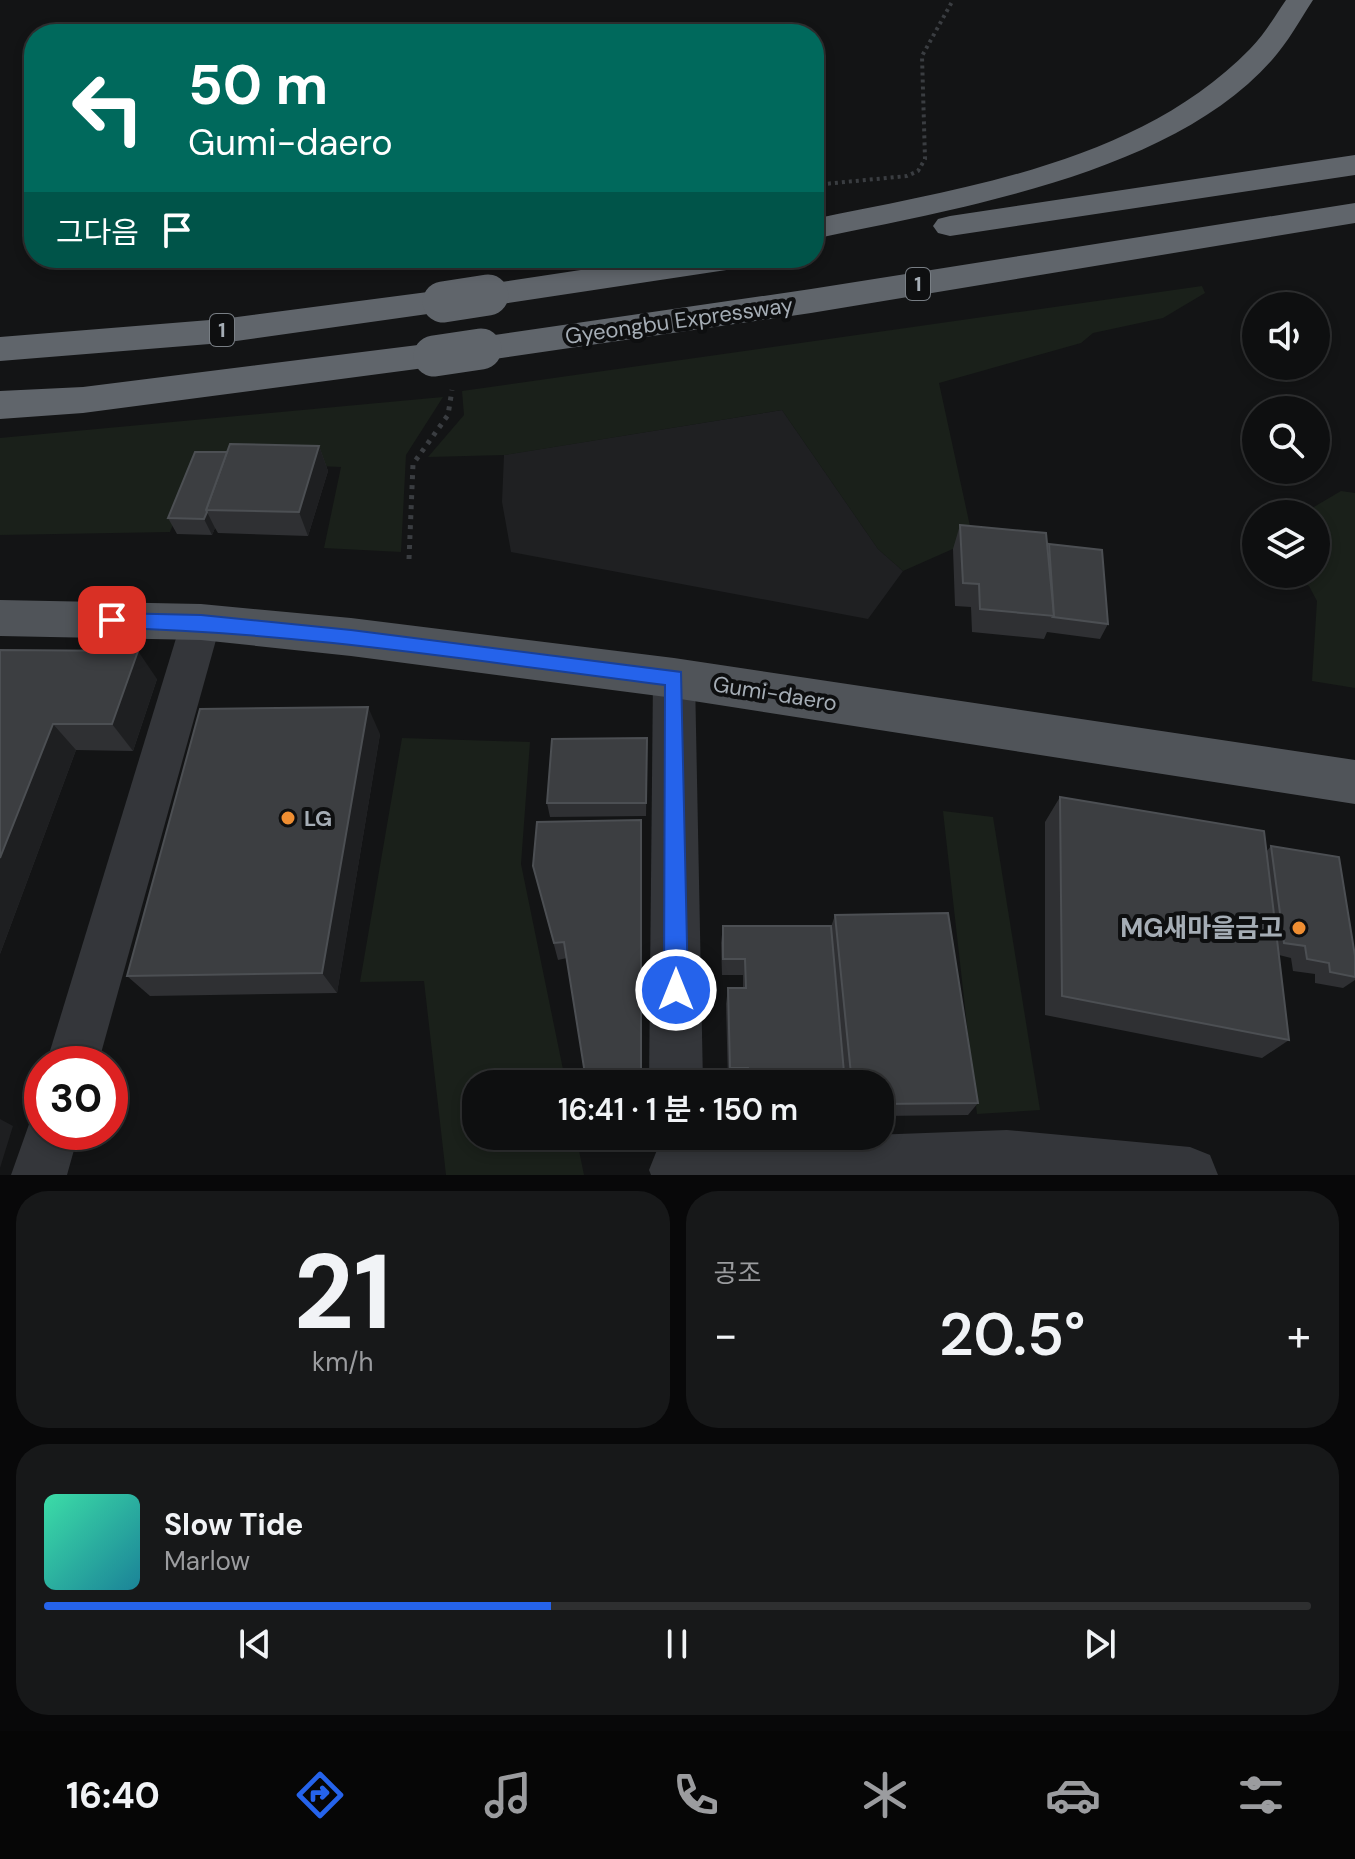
<!DOCTYPE html>
<html lang="ko">
<meta charset="utf-8">
<style>
body{margin:0;font-family:"DM Sans","Noto Sans KR",sans-serif;background:#171819;color:#f1f3f6;height:100vh;display:flex;flex-direction:column;font-size:30px;white-space:nowrap}
*{box-sizing:border-box;margin:0}
p{font-size:26px;color:#9b9c9f}
.icon{flex:none;width:44px;height:44px;fill:none;stroke:currentColor;stroke-width:2;stroke-linecap:round;stroke-linejoin:round}
.map{position:relative;height:1175px;overflow:hidden}
.panel{display:flex;flex-direction:column;gap:16px;padding:16px;background:#080809;flex:1}
.panel>*{flex:none}
.banner{position:absolute;left:24px;top:24px;width:800px;height:244px;border-radius:32px;box-shadow:0 4px 12px #0003,0 0 0 2px #2e2f30;background:#00695c;color:#fff;overflow:hidden}
.tools{position:absolute;left:1242px;top:292px;display:grid;gap:16px}
.tools a{display:grid;place-items:center;width:88px;height:88px;border-radius:50%;background:#0e0f10;box-shadow:0 4px 12px #0003,0 0 0 2px #2e2f30;font-size:40px}
.speed{position:absolute;left:24px;top:1046px;display:flex;gap:16px;font-size:40px;font-weight:700;text-align:center}
.speed>*{display:grid;place-content:center;width:104px;height:104px;border-radius:50%;background:#0e0f10;box-shadow:0 4px 12px #0003,0 0 0 2px #2e2f30;line-height:1}
.speed .limit{border:12px solid #d22;background:#fff;color:#111}
.pin{position:absolute;display:grid;place-items:center;width:68px;height:68px;color:#fff;margin:-34px;border-radius:16px;box-shadow:0 4px 12px #0006}
.me{position:absolute;width:88px;margin:-44px;rotate:0deg;stroke-linejoin:round;filter:drop-shadow(0 0 6px #0008)}
.turn{display:flex;align-items:center;gap:28px;height:168px;padding:0 32px;font-size:36px}
.turn .icon{width:104px;height:104px;stroke-width:2.5}
.turn b{display:block;font-size:56px;line-height:68px}
.then{display:flex;align-items:center;height:76px;padding:0 32px;background:#0003;gap:16px;font-size:30px}
.big{font-size:60px;font-weight:600;line-height:1.1}
.panel .widget{flex:1;display:flex;flex-direction:column;justify-content:center;gap:12px;min-width:0;padding:0 28px;border-radius:32px;background:#171819}
.panel .dial{align-items:center;gap:0}
.dial b{font-size:104px;line-height:1}
.song{display:flex;align-items:center;gap:24px}
.cover{width:96px;height:96px;border-radius:12px;background:linear-gradient(135deg,hsl(160 70% 55%),hsl(190 70% 35%))}
.played{height:8px;border-radius:4px;background:linear-gradient(90deg,#2563eb 40%,#2e2f30 40%)}
.keys{display:flex;justify-content:space-around;direction:ltr}
.heat{display:flex;justify-content:space-between;align-items:center;font-size:44px;direction:ltr}
.panel .tiles{flex:1;display:grid;gap:16px;grid-template-columns:1fr 1fr}
.widget:last-child{grid-column:span 2}
.trip{position:absolute;left:462px;top:1070px;width:432px;height:80px;border-radius:32px;background:#0e0f10;box-shadow:0 4px 12px #0003,0 0 0 2px #2e2f30;font-weight:600;line-height:80px;text-align:center}
.tabs{display:flex;height:128px;justify-content:space-around;align-items:center;background:#060606;color:#9b9c9f}
.tabs .icon{width:56px;height:56px}
.tabs .on{color:#2563eb}
.tabs b{font-size:36px;color:#f1f3f6}
.map>svg:first-child{display:block}
</style>
<div class="map">
<svg width="1355" height="1175" viewBox="0 0 1355 1175">
<rect width="100%" height="100%" fill="#131415"/>
<polygon fill="#1f2022" points="782,410 878,549 903,571 868,619 511,552 502,502 504,455"/>
<g fill="#1a201a">
<polygon points="1202,286 1205,293 1163,318 1093,333 1081,343 939,383 973,540 903,571 878,549 782,410 505,455 428,457 464,415 462,391"/>
<polygon points="443,397 406,455 401,552 324,548 341,467 199,461 170,532 0,535 0,438"/>
<polygon points="1341,491 1355,493 1355,688 1312,681 1317,601 1309,586 1291,574 1316,574 1316,514 1302,514"/>
<polygon points="402,738 530,742 521,864 566,1084 476,1084 476,1136 576,1136 584,1175 446,1175 424,981 360,982"/>
<polygon points="943,811 993,817 1040,1110 977,1114"/>
</g>
<g fill="none" stroke-linecap="round" stroke-linejoin="round">
<g stroke="#3a3d41" stroke-width="4" stroke-dasharray="3 4" stroke-linecap="butt">
<polyline points="814,185 907,176 918,171 925,159 922,56 953,0"/>
<polyline points="345,259 354,258"/>
</g>
<polyline stroke="#3a3d41" stroke-width="5" stroke-dasharray="4 6" stroke-linecap="butt" points="409,559 413,464 448,415 452,390"/>
<g fill="#34363a" fill-rule="evenodd">
<polygon points="201,605 215,610 221,622 98,1064 46,1064 181,622 187,610"/>
<polygon points="674,660 689,665 695,678 703,1084 649,1084 653,678 659,665"/>
<polygon points="42,1109 42,1132 79,1132 67,1175 11,1175 33,1113"/>
<polygon points="1007,1130 1190,1147 1210,1155 1218,1175 651,1175 649,1170 657,1150 677,1142"/>
</g>
<polygon fill="#505459" fill-rule="evenodd" points="0,600 201,604 351,618 674,658 1355,760 1355,804 674,698 351,656 201,640 0,636"/>
<g fill="#60656b" fill-rule="evenodd">
<path d="M1286 0H1313C1300 20 1288 42 1272 60 1170 175 958 208 814 239V219C963 188 1139 163 1250 49 1264 35 1275 16 1286 0Z"/>
<polygon points="1355,155 1355,175 950,236 938,233 933,226 938,219 950,216"/>
<polygon points="1355,203 1355,223 811,313 481,361 468,358 462,349 468,340 481,337 811,289"/>
<polygon points="660,258 750,258 745,266 733,269 488,306 475,303 470,295 475,287 488,284"/>
<polygon points="443,290 456,294 461,302 456,310 222,343 0,361 0,337 222,319"/>
<polygon points="434,343 447,347 453,356 447,365 83,413 0,419 0,391 83,387"/>
</g>
<g stroke="#60656b" stroke-width="41">
<polyline points="443,302 488,295"/>
<polyline points="434,356 481,349"/>
</g>
</g>
<g fill="#2f3033">
<polygon points="319,446 328,471 308,536 218,533 215,528 212,535 177,534 168,518 227,452"/>
<polygon points="960,525 1048,547 1049,544 1108,624 1100,639 1047,632 1044,639 972,632 971,607 955,606 953,549"/>
<polygon points="0,650 157,679 133,751 76,750 0,954"/>
<polygon points="380,734 337,993 150,996 127,976"/>
<polygon points="647,752 646,816 550,817 547,803"/>
<polygon points="1060,797 1266,852 1271,846 1355,956 1355,980 1343,988 1315,983 1315,974 1293,971 1291,958 1279,955 1289,1040 1262,1058 1045,1015 1045,822"/>
<polygon points="642,839 642,1083 587,1084 567,958 558,960 533,866"/>
<polygon points="835,915 978,1103 968,1115 880,1116 880,1084 746,1084 745,1082 728,1082 726,1004 728,988 743,988 743,975 722,975 721,943 723,926 831,927"/>
</g>
<g fill="#1e1f21">
<polygon points="319,446 328,471 308,536 299,512"/>
<polygon points="207,512 215,528 212,535 204,519"/>
<polygon points="138,651 157,679 133,751 112,724"/>
<polygon points="368,707 380,734 337,993 322,973"/>
<polygon points="53,724 76,750 0,954 0,858"/>
<polygon points="641,820 642,839 642,1083 641,1070"/>
<polygon points="0,1119 13,1126 0,1168"/>
</g>
<g fill="#3c3e41" stroke="#4c4f53" stroke-width="2">
<polygon points="230,444 319,446 299,512 206,510"/>
<polygon points="195,452 227,452 206,510 207,512 204,519 168,518"/>
<polygon points="960,525 1046,533 1054,616 980,609 979,584 963,583"/>
<polygon points="1049,544 1102,550 1108,624 1053,617 1054,616"/>
<polygon points="0,650 138,651 112,724 53,724 0,858"/>
<polygon points="368,707 322,973 127,976 200,709"/>
<polygon points="647,738 646,803 547,803 552,739"/>
<polygon points="1060,797 1264,831 1289,1040 1062,996"/>
<polygon points="641,820 641,1070 585,1074 564,942 554,943 533,866 537,822"/>
<polygon points="1271,846 1339,857 1355,956 1355,977 1330,972 1329,963 1307,959 1305,946 1284,943"/>
<polygon points="948,913 978,1103 880,1104 880,1084 852,1084 835,915"/>
<polygon points="723,926 831,926 845,1084 749,1084 748,1068 730,1068 728,988 746,988 745,959 723,959"/>
</g>
<path fill="#2563eb" stroke="#184099" stroke-width="2" d="M112 613 201 615 351 630 681 672 688 990 684 998 676 1002 668 998 664 990 665 685C481 662 297 632 112 628L103 620Z"/>
<g fill="#ef8e32" stroke="#0e0f10" stroke-width="3">
<circle cx="288" cy="818" r="8"/>
<circle cx="1299" cy="928" r="8"/>
</g>
<g text-anchor="middle" stroke-width="8" stroke-linejoin="round" paint-order="stroke">
<g fill="#0e0f10" stroke="#787e84" stroke-width="2">
<rect x="906" y="268" width="24" height="32" rx="6"/>
<rect x="210" y="314" width="24" height="32" rx="6"/>
</g>
<g font-size="20" font-weight="bold" fill="#a5adb5">
<text x="918" y="291">1</text>
<text x="222" y="337">1</text>
</g>
<g font-size="22" fill="#a5adb5" stroke="#0e0f10">
<text transform="translate(679 320) rotate(-8)" y="8">Gyeongbu Expressway</text>
<text transform="translate(775 693) rotate(9)" y="8">Gumi-daero</text>
</g>
<g font-size="22" font-weight="bold" fill="#a5adb5" stroke="#0e0f10" text-anchor="start">
<text x="304" y="826">LG</text>
</g>
<g font-size="26" font-weight="bold" fill="#a5adb5" stroke="#0e0f10" text-anchor="end">
<text x="1283" y="937">MG새마을금고</text>
</g>
</g>
</svg>
<div class="tools">
<a><svg class="icon" aria-label="sound" viewBox="0 0 24 24"><path d="M4 9h4l5-4v14l-5-4H4zM17 9q2 3 0 6"/></svg></a>
<a><svg class="icon" aria-label="search" viewBox="0 0 24 24"><circle cx="10" cy="10" r="6"/><path d="M15 15l6 6"/></svg></a>
<a><svg class="icon" aria-label="layers" viewBox="0 0 24 24"><path d="M12 4l9 5-9 5-9-5zM3 14l9 5 9-5"/></svg></a>
</div>
<div class="speed"><div class="limit">30</div></div>
<div class="pin" style="left:112px;top:620px;background:#d93025"><svg class="icon" aria-label="arrive" viewBox="0 0 24 24"><path d="M6 21V4h12l-3 4 3 4H6"/></svg></div>
<svg class="me" style="left:676px;top:990px" viewBox="-20 -20 40 40"><circle r="17" fill="#2563eb" stroke="#fff" stroke-width="3"/><path d="M0-11L8 9 0 5-8 9z" fill="#fff"/></svg>
<div class="trip">16:41 · 1 분 · 150 m</div>
<div class="banner">
<div class="turn"><svg class="icon" aria-label="left" viewBox="0 0 24 24"><path d="M17 20v-9H6M10 6l-5 5 5 5"/></svg><div><b>50 m</b>Gumi-daero</div></div>
<div class="then">그다음<svg class="icon" aria-label="arrive" viewBox="0 0 24 24"><path d="M6 21V4h12l-3 4 3 4H6"/></svg></div>
</div>
</div>
<section class="panel">
<div class="tiles">
<div class="widget dial"><b>21</b><p>km/h</p></div>
<div class="widget"><p>공조</p>
<div class="heat"><a>−</a><b class="big">20.5°</b><a>+</a></div>
</div>
<div class="widget">
<div class="song"><i class="cover"></i><div><b>Slow Tide</b><p>Marlow</p></div></div>
<div class="played"></div>
<div class="keys"><svg class="icon" aria-label="previous" viewBox="0 0 24 24"><path d="M18 5L8 12l10 7zM5 5v14"/></svg><svg class="icon" aria-label="pause" viewBox="0 0 24 24"><path d="M8 5v14M16 5v14"/></svg><svg class="icon" aria-label="next" viewBox="0 0 24 24"><path d="M6 5l10 7-10 7zM19 5v14"/></svg></div>
</div>
</div>
</section>
<nav class="tabs">
<b>16:40</b>
<svg class="icon on" aria-label="directions" viewBox="0 0 24 24"><path d="M12 3l9 9-9 9-9-9zM9 14v-3h6M13 9l2 2-2 2"/></svg>
<svg class="icon" aria-label="music" viewBox="0 0 24 24"><path d="M9 18V5l10-2v13"/><circle cx="6" cy="18" r="3"/><circle cx="16" cy="16" r="3"/></svg>
<svg class="icon" aria-label="phone" viewBox="0 0 24 24"><path d="M5 4h4l2 5-3 2q2 4 5 5l2-3 5 2v4C11 20 4 13 5 4z"/></svg>
<svg class="icon" aria-label="climate" viewBox="0 0 24 24"><path d="M12 3v18M4 7l16 10M4 17L20 7"/></svg>
<svg class="icon" aria-label="car" viewBox="0 0 24 24"><path d="M5 17H2v-5l4-1 3-4h7l3 4 3 1v5h-3M9 17h6M6 11h13"/><circle cx="7" cy="17" r="2"/><circle cx="17" cy="17" r="2"/></svg>
<svg class="icon" aria-label="filters" viewBox="0 0 24 24"><path d="M4 7h16M4 17h16"/><circle cx="9" cy="7" r="2"/><circle cx="15" cy="17" r="2"/></svg>
</nav>
